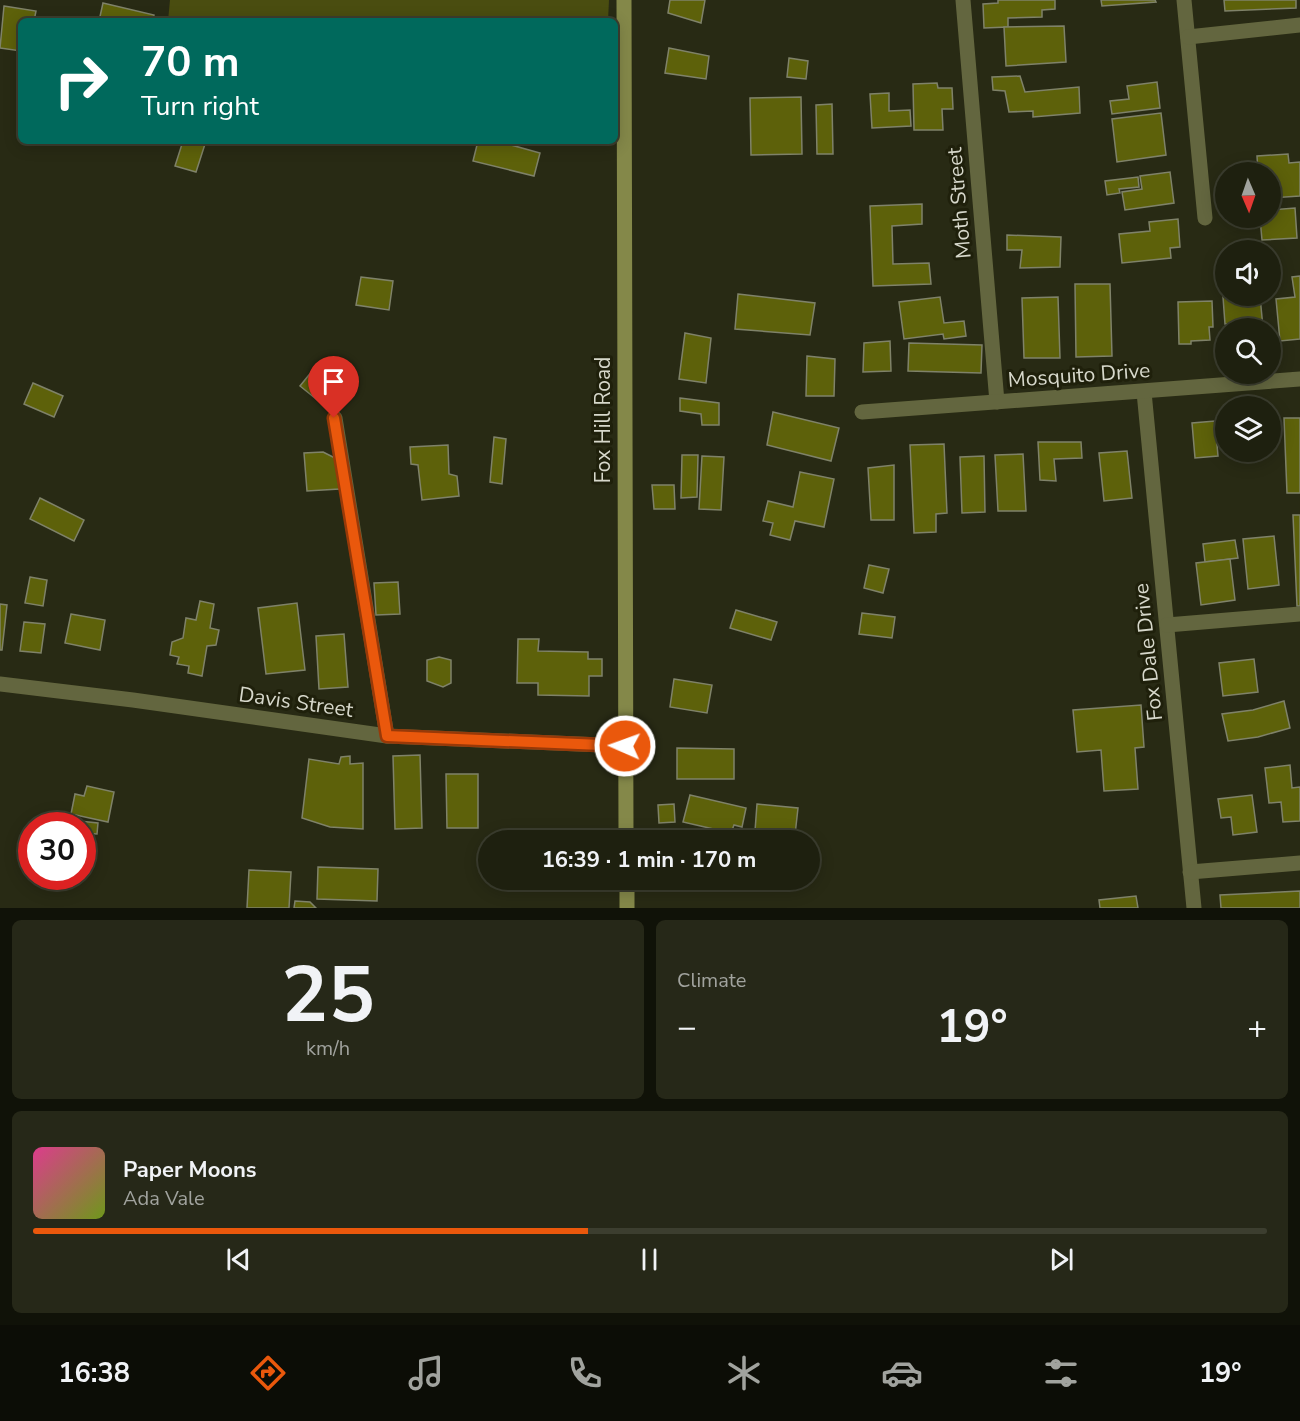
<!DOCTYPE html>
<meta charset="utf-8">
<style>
body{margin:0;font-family:"Nunito Sans",sans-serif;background:#262818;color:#f1f3f6;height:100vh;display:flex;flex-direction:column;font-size:22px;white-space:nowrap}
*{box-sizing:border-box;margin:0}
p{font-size:20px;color:#a1a39e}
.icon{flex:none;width:33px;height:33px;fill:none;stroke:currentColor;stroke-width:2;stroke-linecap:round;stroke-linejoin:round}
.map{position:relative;height:908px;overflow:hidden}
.details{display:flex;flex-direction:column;gap:12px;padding:12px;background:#101208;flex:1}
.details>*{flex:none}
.guide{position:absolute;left:18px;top:18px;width:600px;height:126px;border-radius:9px;box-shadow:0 3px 15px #0003,0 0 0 2px #3c3e2f;background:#00695c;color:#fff;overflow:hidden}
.needle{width:39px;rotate:178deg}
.tools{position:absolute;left:1215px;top:162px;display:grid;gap:12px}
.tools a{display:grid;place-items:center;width:66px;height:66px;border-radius:50%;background:#1e200f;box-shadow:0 3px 15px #0003,0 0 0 2px #3c3e2f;font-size:30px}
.speed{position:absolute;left:18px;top:812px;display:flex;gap:12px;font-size:30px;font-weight:700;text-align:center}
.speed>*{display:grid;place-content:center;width:78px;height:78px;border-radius:50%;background:#1e200f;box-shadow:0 3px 15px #0003,0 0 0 2px #3c3e2f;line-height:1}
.speed .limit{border:9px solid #d22;background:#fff;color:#111}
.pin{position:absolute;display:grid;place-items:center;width:51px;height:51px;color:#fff;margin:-62px -26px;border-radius:50% 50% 50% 0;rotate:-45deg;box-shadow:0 0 6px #0007}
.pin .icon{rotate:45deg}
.me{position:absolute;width:66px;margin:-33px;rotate:272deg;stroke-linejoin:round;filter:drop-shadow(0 0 4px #0008)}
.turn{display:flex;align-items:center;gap:21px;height:126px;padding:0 24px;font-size:27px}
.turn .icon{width:78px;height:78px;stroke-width:2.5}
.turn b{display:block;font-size:42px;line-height:51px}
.big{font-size:45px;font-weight:700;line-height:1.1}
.details .tile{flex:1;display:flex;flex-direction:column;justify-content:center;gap:9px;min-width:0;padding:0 21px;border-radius:9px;background:#262818}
.details .dial{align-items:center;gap:0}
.dial b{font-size:78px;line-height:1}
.song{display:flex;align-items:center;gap:18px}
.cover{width:72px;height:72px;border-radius:9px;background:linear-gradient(135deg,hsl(330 70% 55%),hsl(80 70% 35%))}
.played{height:6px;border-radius:3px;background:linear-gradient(90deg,#ea580c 45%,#3c3e2f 45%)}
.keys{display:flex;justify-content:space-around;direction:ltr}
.heat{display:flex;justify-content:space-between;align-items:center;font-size:33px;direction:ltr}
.details .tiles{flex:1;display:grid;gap:12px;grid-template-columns:1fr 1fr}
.tile:last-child{grid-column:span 2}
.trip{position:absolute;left:478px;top:830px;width:342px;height:60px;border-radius:30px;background:#1e200f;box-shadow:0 3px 15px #0003,0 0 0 2px #3c3e2f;font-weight:700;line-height:60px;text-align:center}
.menu{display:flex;height:96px;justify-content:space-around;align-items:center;background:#0c0d06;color:#a1a39e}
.menu .icon{width:42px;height:42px}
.menu .active{color:#ea580c}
.menu b{font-size:27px;color:#f1f3f6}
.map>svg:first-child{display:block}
</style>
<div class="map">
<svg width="1300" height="908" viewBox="0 0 1300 908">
<rect width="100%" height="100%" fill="#282a14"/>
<polygon fill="#4a4d10" points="170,0 609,0 608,21 168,21"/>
<g fill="#5d610a" stroke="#7f8269" stroke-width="1.5">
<polygon points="670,0 705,0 701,23 668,13"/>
<polygon points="998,0 1055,0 1055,9 1042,10 1042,17 1008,18 1008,27 984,28 983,4 998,3"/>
<polygon points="1101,0 1155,0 1156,2 1102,6"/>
<polygon points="1224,0 1296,0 1296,8 1225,11"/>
<polygon points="103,3 154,15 153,21 99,21"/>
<polygon points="4,6 36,11 34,21 21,21 21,51 0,48"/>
<polygon points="1064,26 1066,62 1006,66 1004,27"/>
<polygon points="669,48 709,56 706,79 665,73"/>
<polygon points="789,58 808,61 806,79 787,77"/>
<polygon points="1020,76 1025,92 1079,87 1080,113 1033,117 1033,111 1009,112 1005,91 993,90 992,77"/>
<polygon points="1157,82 1160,108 1112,114 1110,101 1129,99 1127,86"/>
<polygon points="937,83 938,88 952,88 953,109 942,109 943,130 914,130 913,84"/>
<polygon points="889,93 889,111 910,110 911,126 872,128 870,94"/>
<polygon points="801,97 802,154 751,155 750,98"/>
<polygon points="832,104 833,154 817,154 816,105"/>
<polygon points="1161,113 1166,155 1117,162 1112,119"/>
<polygon points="183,141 206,141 196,172 175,166"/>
<polygon points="478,141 504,141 504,143 540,153 534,176 473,161"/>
<polygon points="1288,154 1289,163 1300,162 1300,196 1270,198 1270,172 1258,172 1257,156"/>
<polygon points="1170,172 1174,203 1125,210 1122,192 1142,189 1140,176"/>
<polygon points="1138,177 1139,187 1119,189 1120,193 1107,195 1105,181"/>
<polygon points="922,204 922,224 892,226 893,264 929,263 931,284 873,286 870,206"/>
<polygon points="1295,208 1297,238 1262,240 1260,218 1270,218 1270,210"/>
<polygon points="1178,219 1180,247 1170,248 1171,258 1122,263 1119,234 1150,231 1149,222"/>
<polygon points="1007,235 1061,237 1060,267 1020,268 1022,250 1007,250"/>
<polygon points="1221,270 1226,270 1226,296 1260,296 1263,328 1235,328 1235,324 1225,324"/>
<polygon points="1300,276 1300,339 1280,341 1276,299 1295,297 1292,277"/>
<polygon points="361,277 393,281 389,310 356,305"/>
<polygon points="1075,284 1110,284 1112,356 1076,357"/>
<polygon points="738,294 815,303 810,335 735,329"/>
<polygon points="940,297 944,323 964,321 966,336 944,339 943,334 904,339 899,302"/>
<polygon points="1058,297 1060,358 1024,358 1022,298"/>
<polygon points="1212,301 1213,327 1209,327 1210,340 1191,341 1191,344 1179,344 1178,302"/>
<polygon points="685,333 711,338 706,383 679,379"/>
<polygon points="890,341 891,371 863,372 864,343"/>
<polygon points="909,343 982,345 981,373 908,371"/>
<polygon points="807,356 835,359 834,396 806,396"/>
<polygon points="317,365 343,386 326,407 300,386"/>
<polygon points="33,383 63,396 54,417 24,404"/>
<polygon points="680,398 719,403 719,425 702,425 701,414 680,411"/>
<polygon points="773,412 839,428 831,461 767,445"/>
<polygon points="1284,418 1300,418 1300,493 1287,493"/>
<polygon points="1215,421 1218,456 1195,458 1192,423"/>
<polygon points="494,437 506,439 502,484 490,482"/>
<polygon points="1038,442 1081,442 1082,458 1054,459 1056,481 1040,480"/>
<polygon points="944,444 947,513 936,514 936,532 914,533 910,445"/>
<polygon points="448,445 449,474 457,476 459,496 422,500 418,465 411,464 410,447"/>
<polygon points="1127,451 1132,498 1104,501 1099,453"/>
<polygon points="323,452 337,459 339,489 307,491 304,453"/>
<polygon points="1023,454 1026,511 998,511 995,455"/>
<polygon points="682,455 698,455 697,497 681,498"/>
<polygon points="702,456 724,457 721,510 699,509"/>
<polygon points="984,456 985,512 962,513 960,457"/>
<polygon points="894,465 894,520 871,520 868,468"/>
<polygon points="800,472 834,479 824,527 795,521 790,540 770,535 773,523 763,521 768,501 793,507"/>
<polygon points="652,485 674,485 675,509 654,509"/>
<polygon points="40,498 84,520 74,541 30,519"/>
<polygon points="1293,515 1300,515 1300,606 1297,606"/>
<polygon points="1274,536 1279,585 1248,589 1243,539"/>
<polygon points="1235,540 1238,558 1205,562 1203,544"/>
<polygon points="1230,559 1235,600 1201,605 1196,563"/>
<polygon points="869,565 889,569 883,593 864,588"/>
<polygon points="30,577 47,580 43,606 25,603"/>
<polygon points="398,582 400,614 376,615 374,583"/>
<polygon points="200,601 214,604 210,628 219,630 216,645 207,646 202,676 188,673 189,666 177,664 179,657 170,655 172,642 183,638 186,618 196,620"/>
<polygon points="297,603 305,670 266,674 258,608"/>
<polygon points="0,604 7,605 2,650 0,650"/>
<polygon points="736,610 777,622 771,640 730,628"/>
<polygon points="862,613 895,617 892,638 859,634"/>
<polygon points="71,614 105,620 100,650 65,643"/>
<polygon points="24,622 45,624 41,653 20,651"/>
<polygon points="344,634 348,687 319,689 316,636"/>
<polygon points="518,639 539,639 538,651 588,652 588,659 602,659 602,676 589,676 589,696 538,695 538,683 517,683"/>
<polygon points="439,657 451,660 451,683 443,687 427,681 427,660"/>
<polygon points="1254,659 1258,692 1223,696 1219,663"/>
<polygon points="674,679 712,685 707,713 670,707"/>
<polygon points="1284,701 1290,728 1258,737 1228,741 1222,714 1253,710"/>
<polygon points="1141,705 1144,747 1135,748 1138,789 1104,791 1101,750 1077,752 1073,710"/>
<polygon points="677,748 734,749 734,779 677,779"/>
<polygon points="420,755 422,828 395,829 393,756"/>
<polygon points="350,756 350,764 363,763 363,829 330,827 302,818 309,759 339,764 341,757"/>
<polygon points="1290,765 1292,788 1300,787 1300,821 1283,822 1281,802 1269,803 1265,768"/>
<polygon points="446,774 478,774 478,828 447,828"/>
<polygon points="87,786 114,792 108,822 71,814 75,794 84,796"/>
<polygon points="690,795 746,808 742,827 734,825 731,833 683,822"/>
<polygon points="1252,795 1257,832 1233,835 1231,817 1221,818 1218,799"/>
<polygon points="674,804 675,822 659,823 658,805"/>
<polygon points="757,804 798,808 795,835 755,831"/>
<polygon points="79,821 98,823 97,834 82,833 82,825 78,825"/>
<polygon points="318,867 378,869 377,901 317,899"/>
<polygon points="249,870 291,872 289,908 247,908"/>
<polygon points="695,879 746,879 746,882 695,880"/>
<polygon points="1300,891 1300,908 1221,908 1220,895"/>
<polygon points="1136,896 1138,908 1100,908 1099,900"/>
<polygon points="295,901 310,902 316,908 294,908"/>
</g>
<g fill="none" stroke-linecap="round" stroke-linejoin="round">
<g stroke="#63663f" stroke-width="15">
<polyline points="963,0 997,402"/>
<polyline points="1184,0 1205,218"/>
<polyline points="1188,37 1300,25"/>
<polyline points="1144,392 1194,908"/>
<polyline points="862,412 1300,379"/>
<polyline points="335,418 387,736"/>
<polyline points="1167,625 1300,614"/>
<polyline points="0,684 133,700 387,736 625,746"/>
<polyline points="1190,872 1300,863"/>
</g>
<g stroke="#848849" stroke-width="15">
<polyline points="624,0 626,840"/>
<polyline points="627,879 627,908"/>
</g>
</g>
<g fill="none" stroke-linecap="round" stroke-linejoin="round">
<g stroke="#983908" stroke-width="15">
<polyline id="route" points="334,418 387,736 625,746"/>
</g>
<use href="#route" stroke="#ea580c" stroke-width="10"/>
</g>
<g text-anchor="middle" stroke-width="6" stroke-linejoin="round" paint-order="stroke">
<g font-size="21" fill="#d7d8cb" stroke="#1f200b">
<text transform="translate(959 203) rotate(-95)" y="7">Moth Street</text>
<text transform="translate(1079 375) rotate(-4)" y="7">Mosquito Drive</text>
<text transform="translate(603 420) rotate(-90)" y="7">Fox Hill Road</text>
<text transform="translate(1148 652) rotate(-96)" y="7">Fox Dale Drive</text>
<text transform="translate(296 702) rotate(8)" y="7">Davis Street</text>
</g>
</g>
</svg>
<div class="tools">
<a><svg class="needle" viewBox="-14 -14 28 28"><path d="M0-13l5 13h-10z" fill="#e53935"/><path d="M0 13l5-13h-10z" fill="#a1a39e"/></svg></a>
<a><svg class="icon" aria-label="sound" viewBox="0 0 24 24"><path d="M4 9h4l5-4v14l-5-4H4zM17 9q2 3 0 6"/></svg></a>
<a><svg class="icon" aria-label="search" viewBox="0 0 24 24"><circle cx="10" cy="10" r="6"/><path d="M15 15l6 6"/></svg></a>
<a><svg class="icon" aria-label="layers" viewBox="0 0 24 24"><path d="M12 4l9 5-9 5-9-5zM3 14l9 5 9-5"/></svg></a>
</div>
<div class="speed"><div class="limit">30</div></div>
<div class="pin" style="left:334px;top:418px;background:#d93025"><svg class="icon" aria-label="arrive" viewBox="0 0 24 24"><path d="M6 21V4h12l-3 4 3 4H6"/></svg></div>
<svg class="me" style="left:625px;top:746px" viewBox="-20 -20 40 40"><circle r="17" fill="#ea580c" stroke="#fff" stroke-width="3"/><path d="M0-11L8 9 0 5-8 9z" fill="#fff"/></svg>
<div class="trip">16:39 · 1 min · 170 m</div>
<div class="guide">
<div class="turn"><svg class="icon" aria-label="right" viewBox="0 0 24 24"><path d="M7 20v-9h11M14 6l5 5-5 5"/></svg><div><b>70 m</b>Turn right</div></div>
</div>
</div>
<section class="details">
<div class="tiles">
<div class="tile dial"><b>25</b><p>km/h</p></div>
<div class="tile"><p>Climate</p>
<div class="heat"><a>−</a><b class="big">19°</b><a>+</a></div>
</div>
<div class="tile">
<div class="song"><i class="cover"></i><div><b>Paper Moons</b><p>Ada Vale</p></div></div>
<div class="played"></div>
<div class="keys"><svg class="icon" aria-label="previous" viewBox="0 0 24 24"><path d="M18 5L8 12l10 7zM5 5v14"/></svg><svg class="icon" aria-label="pause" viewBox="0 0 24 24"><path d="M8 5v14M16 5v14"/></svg><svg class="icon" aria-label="next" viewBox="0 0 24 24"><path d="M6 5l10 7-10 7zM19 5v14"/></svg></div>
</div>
</div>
</section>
<nav class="menu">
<b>16:38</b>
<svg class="icon active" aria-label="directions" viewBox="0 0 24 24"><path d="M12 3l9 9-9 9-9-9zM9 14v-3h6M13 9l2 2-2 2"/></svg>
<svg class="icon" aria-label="music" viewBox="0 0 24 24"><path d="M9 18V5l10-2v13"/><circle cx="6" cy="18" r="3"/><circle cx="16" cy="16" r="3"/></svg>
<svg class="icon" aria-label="phone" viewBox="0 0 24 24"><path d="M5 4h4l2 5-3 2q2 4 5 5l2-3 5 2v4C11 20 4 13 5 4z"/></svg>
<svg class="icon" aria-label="climate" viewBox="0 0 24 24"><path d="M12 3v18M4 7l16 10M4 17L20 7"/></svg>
<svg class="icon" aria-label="car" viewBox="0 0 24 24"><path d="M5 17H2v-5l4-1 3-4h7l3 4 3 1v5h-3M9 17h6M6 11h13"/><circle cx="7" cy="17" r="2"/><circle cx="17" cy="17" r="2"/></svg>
<svg class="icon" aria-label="filters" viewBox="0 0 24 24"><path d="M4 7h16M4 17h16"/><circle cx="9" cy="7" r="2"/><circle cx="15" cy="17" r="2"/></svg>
<b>19°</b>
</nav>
